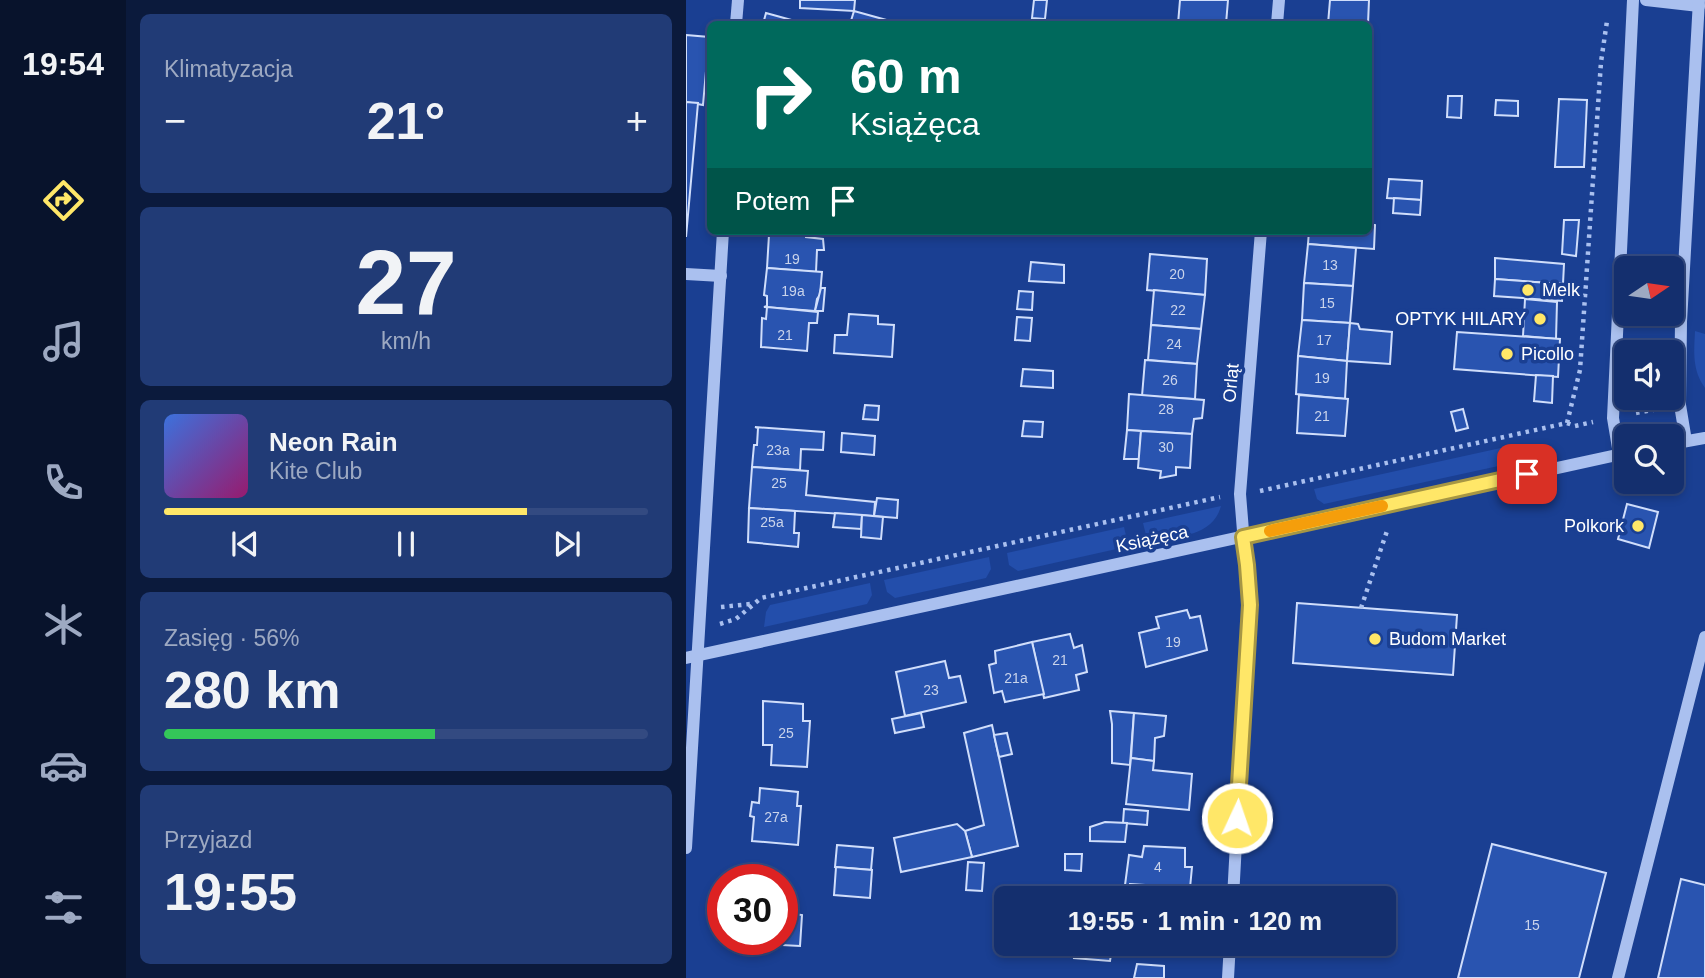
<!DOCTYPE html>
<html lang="pl">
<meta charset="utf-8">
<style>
body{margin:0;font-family:Helvetica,sans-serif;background:#213b76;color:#f1f3f6;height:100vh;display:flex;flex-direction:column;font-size:26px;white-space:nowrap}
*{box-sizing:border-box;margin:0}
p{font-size:23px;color:#9da9c2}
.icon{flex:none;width:38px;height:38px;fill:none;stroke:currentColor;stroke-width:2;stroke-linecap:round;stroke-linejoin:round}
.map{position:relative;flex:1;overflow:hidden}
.sheet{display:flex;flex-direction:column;gap:14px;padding:14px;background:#0b1a3c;width:560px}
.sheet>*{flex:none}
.guide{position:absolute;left:21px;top:21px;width:665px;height:214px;border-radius:10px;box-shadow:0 4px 10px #0003,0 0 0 2px #334a81;background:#00695c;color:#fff;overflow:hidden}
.needle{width:46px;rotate:77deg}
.fabs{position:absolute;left:928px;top:256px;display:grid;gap:14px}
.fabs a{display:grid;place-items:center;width:70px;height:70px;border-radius:10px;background:#142f6e;box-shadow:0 4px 10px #0003,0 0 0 2px #334a81;font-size:35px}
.speed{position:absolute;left:21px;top:864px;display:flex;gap:14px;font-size:35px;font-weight:700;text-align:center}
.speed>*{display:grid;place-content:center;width:91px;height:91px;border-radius:50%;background:#142f6e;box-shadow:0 4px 10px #0003,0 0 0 2px #334a81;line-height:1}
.speed .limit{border:10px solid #d22;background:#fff;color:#111}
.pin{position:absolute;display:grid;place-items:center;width:60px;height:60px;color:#fff;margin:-30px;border-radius:14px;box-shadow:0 4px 10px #0006}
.me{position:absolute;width:77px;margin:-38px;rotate:3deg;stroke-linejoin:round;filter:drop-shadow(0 0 5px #0008)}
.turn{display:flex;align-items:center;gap:24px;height:147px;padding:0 28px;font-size:32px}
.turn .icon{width:91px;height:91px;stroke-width:2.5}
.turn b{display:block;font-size:49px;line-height:60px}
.then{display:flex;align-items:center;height:66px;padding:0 28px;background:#0003;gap:14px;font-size:26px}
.big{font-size:52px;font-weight:800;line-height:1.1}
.sheet .tile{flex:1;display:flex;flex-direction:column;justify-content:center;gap:10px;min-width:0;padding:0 24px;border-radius:10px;background:#213b76}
.sheet .dial{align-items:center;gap:0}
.dial b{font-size:91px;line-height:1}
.song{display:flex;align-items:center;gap:21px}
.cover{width:84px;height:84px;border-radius:10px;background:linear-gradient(135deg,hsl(220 70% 55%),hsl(320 70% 35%))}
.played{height:7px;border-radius:4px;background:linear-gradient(90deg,#ffe768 75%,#334a81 75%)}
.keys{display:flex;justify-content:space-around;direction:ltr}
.heat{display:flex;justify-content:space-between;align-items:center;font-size:38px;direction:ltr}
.charge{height:10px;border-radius:5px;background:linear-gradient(90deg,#34c759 56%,#334a81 0)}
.trip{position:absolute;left:308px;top:886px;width:402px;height:70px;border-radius:10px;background:#142f6e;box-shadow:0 4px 10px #0003,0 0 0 2px #334a81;font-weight:800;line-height:70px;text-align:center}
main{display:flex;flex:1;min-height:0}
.dock{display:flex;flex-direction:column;width:126px;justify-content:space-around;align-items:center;background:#08132c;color:#9da9c2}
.dock .icon{width:49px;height:49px}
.dock .active{color:#ffe768}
.dock b{font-size:32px;color:#f1f3f6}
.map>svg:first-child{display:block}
</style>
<main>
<nav class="dock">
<b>19:54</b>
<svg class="icon active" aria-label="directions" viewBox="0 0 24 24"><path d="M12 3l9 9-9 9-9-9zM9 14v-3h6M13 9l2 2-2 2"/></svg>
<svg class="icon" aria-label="music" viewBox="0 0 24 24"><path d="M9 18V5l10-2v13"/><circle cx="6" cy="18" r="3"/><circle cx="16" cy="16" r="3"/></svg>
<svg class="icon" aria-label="phone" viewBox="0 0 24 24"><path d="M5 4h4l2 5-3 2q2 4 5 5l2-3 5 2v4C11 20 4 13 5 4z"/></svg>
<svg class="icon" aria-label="climate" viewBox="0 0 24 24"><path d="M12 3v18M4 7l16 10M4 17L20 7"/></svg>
<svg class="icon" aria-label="car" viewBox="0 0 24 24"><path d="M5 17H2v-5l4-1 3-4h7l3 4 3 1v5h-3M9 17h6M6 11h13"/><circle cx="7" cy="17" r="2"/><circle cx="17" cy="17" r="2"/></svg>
<svg class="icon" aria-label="filters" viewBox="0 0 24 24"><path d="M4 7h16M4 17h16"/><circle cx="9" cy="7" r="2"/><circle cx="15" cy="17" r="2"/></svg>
</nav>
<section class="sheet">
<div class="tile"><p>Klimatyzacja</p>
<div class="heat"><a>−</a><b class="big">21°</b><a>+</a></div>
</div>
<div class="tile dial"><b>27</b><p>km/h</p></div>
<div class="tile">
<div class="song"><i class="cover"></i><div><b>Neon Rain</b><p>Kite Club</p></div></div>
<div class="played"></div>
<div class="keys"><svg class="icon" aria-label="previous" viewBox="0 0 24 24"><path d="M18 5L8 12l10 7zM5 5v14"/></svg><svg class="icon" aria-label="pause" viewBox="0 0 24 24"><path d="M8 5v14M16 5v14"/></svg><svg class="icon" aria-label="next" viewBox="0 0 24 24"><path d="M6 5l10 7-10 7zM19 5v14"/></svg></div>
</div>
<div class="tile"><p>Zasięg · 56%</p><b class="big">280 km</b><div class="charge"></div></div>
<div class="tile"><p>Przyjazd</p><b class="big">19:55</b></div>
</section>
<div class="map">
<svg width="1019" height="978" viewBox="0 0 1019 978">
<rect width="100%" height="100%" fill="#1a3f92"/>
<g fill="#234eab">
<path d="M1009 331 1019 334V388C1006 370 1008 352 1009 331Z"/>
<polygon points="833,444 843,448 849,458 638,504 631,499 628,489"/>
<path d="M535 506C527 536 494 536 468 541L460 535 457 523Z"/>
<polygon points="438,527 441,540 435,548 332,571 323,565 321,553"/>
<polygon points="303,557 305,569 300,578 209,598 201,592 198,580"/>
<polygon points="184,583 186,595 181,604 78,627 80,612 84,605"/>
</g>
<g fill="#2954b0" stroke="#d0defb" stroke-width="2">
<polygon points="114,0 169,0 168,11 114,8"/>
<polygon points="348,0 361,0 359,19 346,18"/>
<polygon points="494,0 542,0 540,24 492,24"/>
<polygon points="644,0 683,0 682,24 642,24"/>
<polygon points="168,11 204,21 203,24 164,24"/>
<polygon points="80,13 120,24 77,24"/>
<polygon points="0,35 23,37 17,105 0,102"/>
<polygon points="762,96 776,96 775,118 761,117"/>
<polygon points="873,99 901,100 898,167 869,167"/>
<polygon points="810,100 832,101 832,116 809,115"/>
<polygon points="0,102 12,103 0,237"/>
<polygon points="703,179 736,181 735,200 701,198"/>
<polygon points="708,198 735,200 734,215 707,213"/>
<polygon points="878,220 893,220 890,256 876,254"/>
<polygon points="682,224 689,225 688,249 622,244 623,231 682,231"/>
<polygon points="104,231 120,231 120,237 137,239 138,250 131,250 130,272 81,268 83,235 104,236"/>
<polygon points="622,244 670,248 667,286 618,283"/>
<polygon points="464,254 521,259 519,295 461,290"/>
<polygon points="809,258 878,264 877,284 809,279"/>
<polygon points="345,262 378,265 378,283 343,281"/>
<polygon points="81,268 136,272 134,295 131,299 129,311 78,307 81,306 81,296 78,295"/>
<polygon points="809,279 877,284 876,301 808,296"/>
<polygon points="618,283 667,286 664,323 616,320"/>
<polygon points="135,288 139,288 137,311 129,311"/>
<polygon points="468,290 519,295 515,329 465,325"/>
<polygon points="333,291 347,292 346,310 331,309"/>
<polygon points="839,299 871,302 870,339 837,336"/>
<polygon points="81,307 132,312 131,323 123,323 121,351 75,347 76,318 80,319"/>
<polygon points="163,314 192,316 192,324 208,325 206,357 148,353 149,335 161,335"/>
<polygon points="331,317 346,318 344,341 329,340"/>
<polygon points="616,320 664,323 661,361 612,356"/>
<polygon points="664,323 672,324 674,329 706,332 704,364 661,361"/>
<polygon points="465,325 515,329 511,364 462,360"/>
<polygon points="771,332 874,339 872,377 768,369"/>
<polygon points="612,356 661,361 659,399 610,394"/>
<polygon points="459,360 511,364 509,399 456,396"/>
<polygon points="337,369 367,371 367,388 335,386"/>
<polygon points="850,375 867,376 866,403 848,401"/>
<polygon points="443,394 518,400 516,418 508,419 506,434 441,430"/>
<polygon points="613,395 662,399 659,436 611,433"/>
<polygon points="179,405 193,406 192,420 177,419"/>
<polygon points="777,409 782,428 770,431 765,412"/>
<polygon points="338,421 357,422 356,437 336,436"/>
<polygon points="69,427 138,432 137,450 115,449 114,470 66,467 68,445 71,445 72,428"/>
<polygon points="441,430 455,431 453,459 438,459"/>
<polygon points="455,431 506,434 504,468 490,467 490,475 474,478 475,471 452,468"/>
<polygon points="156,433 189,436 188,455 155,452"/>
<polygon points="66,467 122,471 120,495 189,502 188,516 63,508"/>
<polygon points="191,498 212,500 211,518 188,516"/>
<polygon points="941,504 972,512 963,548 932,539"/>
<polygon points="63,508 109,511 108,533 113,533 112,547 62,542"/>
<polygon points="149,513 176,515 175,529 147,527"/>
<polygon points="176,515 197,517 195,539 175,537"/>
<polygon points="611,603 771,615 767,675 607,663"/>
<polygon points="501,610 504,618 514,616 521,650 460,667 453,633 473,628 470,617"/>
<polygon points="384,634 388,648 396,645 401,672 390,675 393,690 358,698 346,642"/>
<polygon points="346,642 358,694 319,702 316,691 308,693 303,665 310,663 309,651"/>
<polygon points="259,661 263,678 274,676 280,702 219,716 210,672"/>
<polygon points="77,701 117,704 117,721 124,721 121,767 85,765 86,745 77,745"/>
<polygon points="424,711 448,713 444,765 426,763 426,724"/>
<polygon points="235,713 238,727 209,733 206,719"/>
<polygon points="448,713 480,716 478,736 469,738 468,761 445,758"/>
<polygon points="306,725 332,846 286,857 279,831 298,825 278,733"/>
<polygon points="321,733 326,754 313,757 308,735"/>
<polygon points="445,758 468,761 467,770 506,774 503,810 440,804"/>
<polygon points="74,788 112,792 111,806 115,806 112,845 66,841 68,817 64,816 66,802 73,803"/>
<polygon points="438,809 462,811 461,825 437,823"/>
<polygon points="419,822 441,823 439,842 404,841 404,827"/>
<polygon points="271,824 279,831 286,857 215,872 208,838"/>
<polygon points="806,844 920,873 893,978 772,978"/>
<polygon points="151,845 187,848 185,870 149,867"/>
<polygon points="458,846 499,848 499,867 506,867 504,888 439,885 443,855 456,857"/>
<polygon points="379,854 396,854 395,871 379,870"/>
<polygon points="282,862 298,863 296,891 280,890"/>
<polygon points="150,867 186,870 184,898 148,895"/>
<polygon points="995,879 1019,885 1019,978 972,978"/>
<polygon points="444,884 504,888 504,898 444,898"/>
<polygon points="96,896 110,896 109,914 116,915 114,946 60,943 60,940 96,940"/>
<polygon points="389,943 427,943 424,961 388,958"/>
<polygon points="451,964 478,966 478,978 448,978"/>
</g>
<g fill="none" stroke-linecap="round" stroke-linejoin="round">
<g stroke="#aac0ef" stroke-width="4.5" stroke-dasharray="3.5 5" stroke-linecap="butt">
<polyline points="953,320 973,321"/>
<polyline points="950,413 972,409"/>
<polyline points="881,423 894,370 915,62 921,21"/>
<polyline points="574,491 881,423 889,426 907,422"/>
<polyline points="35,607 64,604"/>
<polyline points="675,608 702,528"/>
<polyline points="34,624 50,619 75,598 534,497"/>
</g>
<g stroke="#aac0ef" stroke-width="12">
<polyline points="960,0 1013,6"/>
<polyline points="50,24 52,0"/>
<polyline points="591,24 593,0"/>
<polyline points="0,274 35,276"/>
<polyline points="1000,441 994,405 995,322 1013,0"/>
<polyline points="985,444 1019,438"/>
<polyline points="933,454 927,418 947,0"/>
<polyline points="0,658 940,453"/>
<polyline points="0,848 37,231"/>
<polyline points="547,898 563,605 554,494 575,231"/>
<polyline points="542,978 544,943"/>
<polyline points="932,978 1019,637"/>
</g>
</g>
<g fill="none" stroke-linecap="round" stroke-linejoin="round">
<g stroke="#a69644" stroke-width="18">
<polyline id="route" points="551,818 564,605 561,565 557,537 841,474"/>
</g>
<use href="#route" stroke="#ffe768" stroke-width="12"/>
<polyline stroke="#f59e0b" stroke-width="12" points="584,531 696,506"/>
</g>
<g fill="#ffe768" stroke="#1a3f92" stroke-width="2.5">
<circle cx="842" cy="290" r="7"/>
<circle cx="854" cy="319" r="7"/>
<circle cx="821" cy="354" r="7"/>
<circle cx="952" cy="526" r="7"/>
<circle cx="689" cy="639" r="7"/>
</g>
<g text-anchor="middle" stroke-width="7" stroke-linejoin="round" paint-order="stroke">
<g font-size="14" fill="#cad4eb">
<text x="106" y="264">19</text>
<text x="644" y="270">13</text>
<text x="491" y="279">20</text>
<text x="107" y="296">19a</text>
<text x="641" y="308">15</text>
<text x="492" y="315">22</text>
<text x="99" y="340">21</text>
<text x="638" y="345">17</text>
<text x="488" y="349">24</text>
<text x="636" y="383">19</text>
<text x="484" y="385">26</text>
<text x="480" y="414">28</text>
<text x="636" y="421">21</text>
<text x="480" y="452">30</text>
<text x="92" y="455">23a</text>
<text x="93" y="488">25</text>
<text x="86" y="527">25a</text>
<text x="487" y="647">19</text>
<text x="374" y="665">21</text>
<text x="330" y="683">21a</text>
<text x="245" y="695">23</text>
<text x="100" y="738">25</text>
<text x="90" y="822">27a</text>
<text x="472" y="872">4</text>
<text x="846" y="930">15</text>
</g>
<g font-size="18" fill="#fff" stroke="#1a3f92" text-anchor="start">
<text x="856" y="296">Melk</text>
<text x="840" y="325" text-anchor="end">OPTYK HILARY</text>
<text x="835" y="360">Picollo</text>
<text x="938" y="532" text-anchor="end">Polkork</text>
<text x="703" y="645">Budom Market</text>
</g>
<g font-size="18" fill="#fff" stroke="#1a3f92">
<text transform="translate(545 383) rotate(-85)" y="6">Orląt</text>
<text transform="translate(466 539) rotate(-12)" y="6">Książęca</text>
</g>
</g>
</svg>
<div class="fabs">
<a><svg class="needle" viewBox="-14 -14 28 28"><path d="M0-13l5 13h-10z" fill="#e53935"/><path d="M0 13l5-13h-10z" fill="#9da9c2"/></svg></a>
<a><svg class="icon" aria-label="sound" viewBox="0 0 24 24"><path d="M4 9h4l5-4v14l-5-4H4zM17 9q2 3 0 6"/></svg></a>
<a><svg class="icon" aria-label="search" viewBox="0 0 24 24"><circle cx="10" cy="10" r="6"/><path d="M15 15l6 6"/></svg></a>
</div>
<div class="speed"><div class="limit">30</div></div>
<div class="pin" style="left:841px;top:474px;background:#d93025"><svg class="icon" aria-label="arrive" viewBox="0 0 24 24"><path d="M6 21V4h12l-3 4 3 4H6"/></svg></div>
<svg class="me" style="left:551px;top:818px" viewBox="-20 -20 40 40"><circle r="17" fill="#ffe768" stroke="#fff" stroke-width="3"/><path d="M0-11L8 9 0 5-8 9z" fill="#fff"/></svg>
<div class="trip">19:55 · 1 min · 120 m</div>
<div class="guide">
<div class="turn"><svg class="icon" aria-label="right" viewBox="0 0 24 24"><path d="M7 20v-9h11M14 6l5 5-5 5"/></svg><div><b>60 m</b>Książęca</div></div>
<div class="then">Potem<svg class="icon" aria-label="arrive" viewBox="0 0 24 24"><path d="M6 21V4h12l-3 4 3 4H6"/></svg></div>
</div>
</div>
</main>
